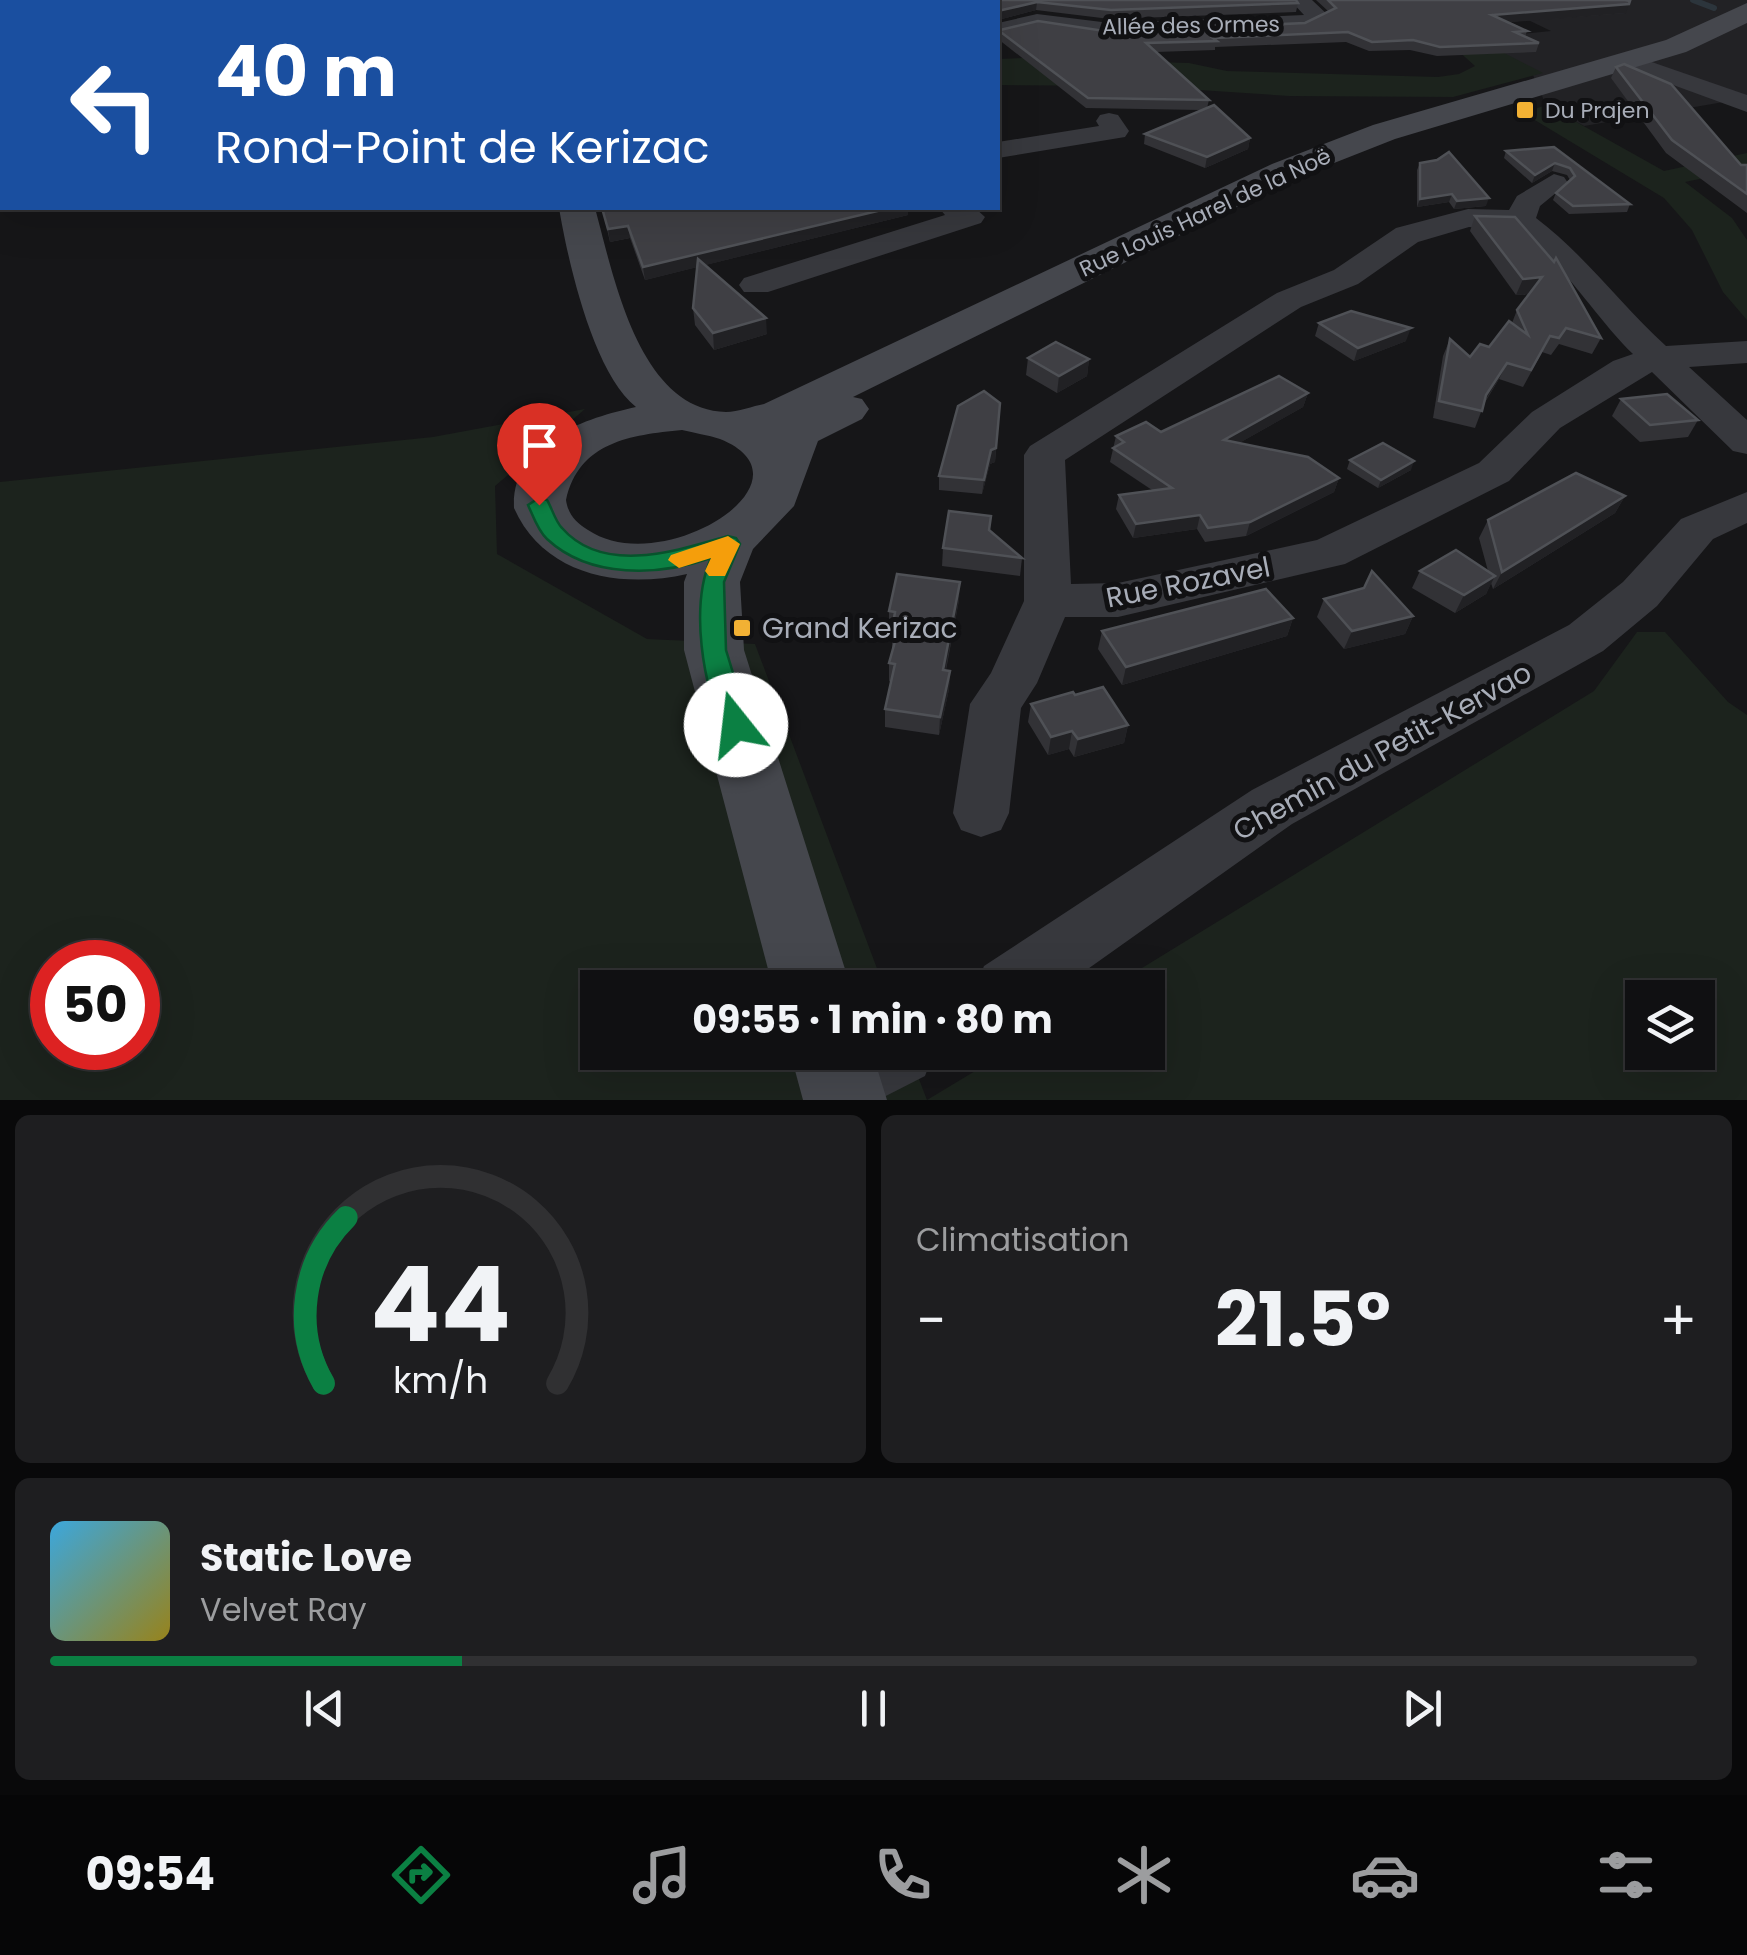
<!DOCTYPE html>
<html lang="fr">
<meta charset="utf-8">
<style>
body{margin:0;font-family:Poppins,sans-serif;background:#1e1e20;color:#f1f3f6;height:100vh;display:flex;flex-direction:column;font-size:38px;white-space:nowrap}
*{box-sizing:border-box;margin:0}
p{font-size:32px;color:#9c9d9f}
.icon{flex:none;width:55px;height:55px;fill:none;stroke:currentColor;stroke-width:2;stroke-linecap:round;stroke-linejoin:round}
.map{position:relative;height:1100px;overflow:hidden}
.drawer{display:flex;flex-direction:column;gap:15px;padding:15px;background:#09090a;flex:1}
.drawer>*{flex:none}
.top-card{position:absolute;left:0px;top:0px;width:1000px;height:210px;box-shadow:0 10px 40px #0002,0 0 0 2px #303032;background:#1a4fa0;color:#fff;overflow:hidden}
.fabs{position:absolute;left:1625px;top:980px;display:grid;gap:20px}
.fabs a{display:grid;place-items:center;width:90px;height:90px;border-radius:0px;background:#101012;box-shadow:0 10px 40px #0002,0 0 0 2px #303032;font-size:50px}
.speed{position:absolute;left:30px;top:940px;display:flex;gap:20px;font-size:50px;font-weight:700;text-align:center}
.speed>*{display:grid;place-content:center;width:130px;height:130px;border-radius:50%;background:#101012;box-shadow:0 10px 40px #0002,0 0 0 2px #303032;line-height:1}
.speed .limit{border:15px solid #d22;background:#fff;color:#111}
.pin{position:absolute;display:grid;place-items:center;width:85px;height:85px;color:#fff;margin:-102px -42px;border-radius:50% 50% 50% 0;rotate:-45deg;box-shadow:0 0 10px #0007}
.pin .icon{rotate:45deg}
.me{position:absolute;width:110px;margin:-55px;rotate:344deg;stroke-linejoin:round;filter:drop-shadow(0 0 8px #0008)}
.turn{display:flex;align-items:center;gap:35px;height:210px;padding:0 50px;font-size:45px}
.turn .icon{width:130px;height:130px;stroke-width:2.5}
.turn b{display:block;font-size:70px;line-height:85px}
.big{font-size:75px;font-weight:700;line-height:1.1}
.drawer .card{flex:1;display:flex;flex-direction:column;justify-content:center;gap:15px;min-width:0;padding:0 35px;border-radius:15px;background:#1e1e20}
.drawer .dial{align-items:center;gap:0}
.dial svg{height:260px;overflow:visible;fill:none;stroke:#303032;stroke-width:7;stroke-linecap:round;text-anchor:middle}
.dial text{fill:#f1f3f6;stroke:none}
.song{display:flex;align-items:center;gap:30px}
.cover{width:120px;height:120px;border-radius:15px;background:linear-gradient(135deg,hsl(200 70% 55%),hsl(50 70% 35%))}
.played{height:10px;border-radius:5px;background:linear-gradient(90deg,#0b8043 25%,#303032 25%)}
.keys{display:flex;justify-content:space-around;direction:ltr}
.heat{display:flex;justify-content:space-between;align-items:center;font-size:55px;direction:ltr}
.drawer .tiles{flex:1;display:grid;gap:15px;grid-template-columns:1fr 1fr}
.card:last-child{grid-column:span 2}
.trip{position:absolute;left:580px;top:970px;width:585px;height:100px;border-radius:0px;background:#101012;box-shadow:0 10px 40px #0002,0 0 0 2px #303032;font-weight:700;line-height:100px;text-align:center}
.dock{display:flex;height:160px;justify-content:space-around;align-items:center;background:#060607;color:#9c9d9f}
.dock .icon{width:70px;height:70px}
.dock .current{color:#0b8043}
.dock b{font-size:45px;color:#f1f3f6}
.map>svg:first-child{display:block}
</style>
<div class="map">
<svg width="1747" height="1100" viewBox="0 0 1747 1100">
<rect width="100%" height="100%" fill="#161618"/>
<polygon fill="#222225" points="1487,0 1747,0 1747,98 1584,126 1546,105 1533,75 1541,73 1472,39 1551,31"/>
<g fill="#1c231d" fill-rule="evenodd">
<polygon points="1401,0 1543,73 1453,97 1289,96 1138,86 998,85 998,59 1132,54 1155,62 1189,63 1227,71 1438,77 1459,74 1475,66"/>
<polygon points="1546,105 1664,171 1747,153 1747,169 1685,182 1732,218 1747,240 1747,320 1723,292 1692,230 1664,198 1523,113"/>
<path d="M585 409 495 486 497 554 647 639 755 644 884 987 598 988V1052L909 1053 927 1100 1005 1053 1148 1052V988L1111 987 1594 691 1637 632H1665L1728 702 1747 715V1100H0V482L433 437ZM52 962H138V1048H52ZM1642 998H1698V1052H1642Z"/>
</g>
<g fill="none" stroke-linecap="round" stroke-linejoin="round">
<polyline stroke="#2c353c" stroke-width="6" points="1693,0 1714,8"/>
<g fill="#37383d" fill-rule="evenodd">
<polygon points="1290,0 1312,0 1330,17 1303,28 1110,37 1037,26 998,35 998,23 1037,14 1110,23 1304,15"/>
<polygon points="1643,59 1747,95 1747,112 1635,71 1631,66 1635,61"/>
<polygon points="1109,113 1118,115 1129,131 1125,137 998,158 998,142 1099,126 1096,121 1100,115"/>
<path d="M1554 174 1564 177 1568 183 1540 206 1536 218C1585 255 1621 305 1666 346L1747 341V363L1689 367 1747 420V454L1733 451 1652 372 1560 428 1509 481 1345 564 1118 617H1065L1037 683 1021 708 1009 813 1001 830 981 837 961 830 953 813 970 704 991 673 1024 601V455L1030 446 1277 293 1334 270 1396 228 1468 209 1509 210 1517 196ZM1469 227C1482 228 1504 225 1515 231 1560 256 1595 318 1633 354L1613 361 1532 412 1479 463 1317 540 1118 583 1071 584 1065 460 1301 307 1358 284 1418 242Z"/>
<polygon points="939,208 975,208 985,217 981,223 768,292 744,292 739,285 744,278 945,215"/>
<polygon points="1747,492 1747,523 1713,539 1657,606 1603,651 1292,824 1061,988 975,988 984,966 1252,790 1569,625 1623,582 1681,519"/>
<polygon points="828,1052 934,1052 925,1076 878,1100 813,1100 806,1083 816,1059"/>
</g>
<g fill="#45474d" fill-rule="evenodd">
<polygon points="581,0 607,0 607,2 582,2"/>
<path d="M1747 3V23L1686 52 1395 139 1296 178 853 397 862 399 869 409 862 419 818 441 794 506 753 549 740 582 744 650 851 988H773L684 650V582L687 574C621 589 544 576 514 508 511 442 586 418 636 407 593 373 568 261 559 208H595C613 273 638 410 726 412 738 412 753 406 764 404L1272 164 1373 125 1666 40ZM682 430C694 433 708 435 720 439 822 480 662 580 588 530 576 523 568 514 566 500 579 442 630 435 682 430Z"/>
<polygon points="790,1052 872,1052 887,1100 803,1100"/>
</g>
</g>
<g fill="#323236">
<polygon points="221,0 280,0 222,2"/>
<polygon points="958,0 1298,3 1296,12 1110,19 1036,10 998,20 998,2 958,2"/>
<polygon points="1316,0 1625,0 1626,13 1507,22 1527,31 1525,37 1539,43 1536,52 1437,56 1410,50 1369,51 1346,42 1215,47 1215,50 1156,52 1209,100 1207,108 1250,138 1248,149 1205,168 1144,144 1145,134 1201,110 1086,108 998,39 998,28 1000,30 1111,32 1305,23 1328,11"/>
<polygon points="1616,67 1741,165 1747,165 1747,213 1666,153 1611,78"/>
<polygon points="1554,147 1630,204 1627,212 1569,214 1553,200 1556,193 1570,180 1567,175 1552,171 1532,183 1504,158 1506,151"/>
<polygon points="1420,163 1486,206 1454,209 1449,202 1417,207 1417,170"/>
<polygon points="602,208 908,208 908,215 705,265 767,334 714,350 695,325 693,308 697,267 645,280 630,238 610,242"/>
<polygon points="1475,216 1601,338 1592,354 1559,344 1551,355 1542,352 1523,387 1499,379 1484,404 1475,428 1433,418 1443,356 1450,339 1470,357 1489,347 1512,323 1517,310 1530,294 1516,295 1470,231"/>
<polygon points="1319,323 1406,341 1354,361 1315,336"/>
<polygon points="1028,358 1089,359 1087,376 1057,393 1026,375"/>
<polygon points="1308,393 1303,407 1239,443 1339,478 1334,492 1246,536 1205,542 1197,529 1133,538 1116,509 1119,495 1152,490 1110,462 1116,436 1161,432"/>
<polygon points="1621,399 1698,420 1688,437 1640,442 1612,416"/>
<polygon points="1000,403 995,462 990,464 982,494 939,490 939,476"/>
<polygon points="1350,460 1411,470 1378,488 1347,469"/>
<polygon points="1625,496 1615,513 1493,589 1491,583 1486,594 1455,613 1412,588 1420,571 1488,571 1479,538 1488,520"/>
<polygon points="990,530 1022,558 1020,576 942,566 943,548"/>
<polygon points="1324,599 1413,616 1405,634 1344,649 1317,617"/>
<polygon points="959,600 946,670 950,671 949,689 939,735 885,727 885,709 891,682 889,681 889,663 893,648 892,648 892,630 889,629 889,611"/>
<polygon points="1293,618 1287,636 1122,685 1098,649 1102,631"/>
<polygon points="1075,695 1128,725 1124,743 1074,757 1069,749 1048,755 1028,722 1031,704"/>
</g>
<g fill="#212124">
<polygon points="1037,2 1036,10 998,20 998,11"/>
<polygon points="1629,4 1626,13 1488,24 1492,15"/>
<polygon points="1250,138 1248,149 1205,168 1207,157"/>
<polygon points="1555,163 1552,171 1532,183 1535,175"/>
<polygon points="1452,194 1449,202 1417,207 1420,199"/>
<polygon points="1489,198 1486,206 1454,209 1457,201"/>
<polygon points="890,208 908,208 908,215 645,280 643,267"/>
<polygon points="628,226 630,238 610,242 608,229"/>
<polygon points="1542,277 1535,293 1516,295 1523,279"/>
<polygon points="766,318 767,334 714,350 713,333"/>
<polygon points="1411,328 1406,341 1354,361 1358,348"/>
<polygon points="1089,359 1087,376 1057,393 1059,376"/>
<polygon points="1507,363 1499,379 1478,412 1486,395"/>
<polygon points="1308,393 1303,407 1220,454 1224,440"/>
<polygon points="996,448 995,462 990,464 982,494 984,480 991,450"/>
<polygon points="1414,461 1411,470 1378,488 1381,480"/>
<polygon points="1339,478 1334,492 1246,536 1250,522"/>
<polygon points="1625,496 1615,513 1493,589 1502,572"/>
<polygon points="1200,515 1197,529 1133,538 1136,524"/>
<polygon points="1495,576 1486,594 1455,613 1464,595"/>
<polygon points="960,582 959,600 942,688 943,670"/>
<polygon points="1413,616 1405,634 1344,649 1352,631"/>
<polygon points="1293,618 1287,636 1122,685 1126,667"/>
<polygon points="950,671 949,689 939,735 940,717"/>
<polygon points="1128,725 1124,743 1074,757 1078,739"/>
<polygon points="1072,731 1069,749 1048,755 1051,737"/>
</g>
<g fill="#3f3f44" stroke="#4f5156" stroke-width="2.5">
<polygon points="0,0 79,0 76,2 2,2 2,12 0,12"/>
<polygon points="493,0 542,0 542,2 492,2"/>
<polygon points="631,0 849,0 847,2 631,2"/>
<polygon points="958,0 1296,0 1298,3 1111,10 1037,2 998,11 998,2 962,2"/>
<polygon points="1328,0 1625,0 1630,1 1629,4 1492,15 1527,31 1515,32 1539,43 1440,47 1413,40 1372,42 1348,32 1213,38 1217,41 1146,43 1209,100 1088,98 998,30 998,28 1000,30 1038,21 1111,32 1305,23 1336,8"/>
<polygon points="1624,64 1671,84 1741,165 1747,165 1747,194 1672,140 1616,67"/>
<polygon points="1214,105 1250,138 1207,157 1145,134"/>
<polygon points="1554,147 1630,204 1573,206 1556,193 1575,176 1570,168 1555,163 1535,175 1506,151"/>
<polygon points="1449,152 1489,198 1457,201 1452,194 1420,199 1420,163 1437,160"/>
<polygon points="602,208 890,208 643,267 628,226 608,229"/>
<polygon points="1475,216 1515,217 1554,262 1556,258 1601,338 1566,328 1559,338 1550,336 1531,370 1507,363 1486,395 1482,411 1439,401 1450,339 1470,357 1480,344 1489,347 1509,321 1528,335 1517,310 1542,277 1523,279"/>
<polygon points="698,259 766,318 713,333 693,308"/>
<polygon points="1351,311 1411,328 1358,348 1319,323"/>
<polygon points="1056,342 1089,359 1059,376 1028,358"/>
<polygon points="1279,376 1308,393 1224,440 1308,457 1339,478 1250,522 1208,528 1200,515 1136,524 1119,495 1172,488 1113,448 1124,442 1116,436 1146,422 1161,432"/>
<polygon points="984,391 1000,403 996,448 991,450 984,480 939,476 958,406"/>
<polygon points="1667,394 1698,420 1650,425 1621,399"/>
<polygon points="1383,443 1414,461 1381,480 1350,460"/>
<polygon points="1576,473 1625,496 1502,572 1488,520"/>
<polygon points="949,511 991,516 989,530 1022,558 943,548"/>
<polygon points="1456,550 1495,576 1464,595 1420,571"/>
<polygon points="1372,571 1413,616 1352,631 1324,599 1364,588"/>
<polygon points="897,574 960,582 943,670 950,671 940,717 885,709 895,664 889,663 898,631 892,630 895,612 889,611"/>
<polygon points="1266,589 1293,618 1126,667 1102,631"/>
<polygon points="1103,687 1128,725 1078,739 1072,731 1051,737 1031,704 1073,692 1075,695"/>
</g>
<path fill="#0b8043" stroke="#07532c" stroke-width="2.5" d="M539 498 547 500C552 508 555 521 562 528 604 576 679 550 728 536L736 538 740 544 724 582 726 650 749 725 745 732 736 735 726 732C702 686 690 606 711 558 659 576 590 579 547 539 538 531 533 516 528 505Z"/>
<polygon fill="#f59e0b" points="728,536 740,544 725,576 709,576 705,571 711,558 679,568 668,560 671,555"/>
<g fill="#f2b134" stroke="#111113" stroke-width="4">
<rect x="1515" y="100" width="20" height="20" rx="5"/>
<rect x="732" y="618" width="20" height="20" rx="5"/>
</g>
<g text-anchor="middle" stroke-width="10" stroke-linejoin="round" paint-order="stroke">
<g font-size="22" fill="#a8adb8" stroke="#111113">
<text transform="translate(1191 25) rotate(-1)" y="8">Allée des Ormes</text>
<text transform="translate(1205 212) rotate(-25)" y="8">Rue Louis Harel de la Noë</text>
</g>
<g font-size="22" fill="#a8adb8" stroke="#111113" text-anchor="start">
<text x="1545" y="118">Du Prajen</text>
</g>
<g font-size="28" fill="#a8adb8" stroke="#111113">
<text transform="translate(1188 582) rotate(-11)" y="10">Rue Rozavel</text>
<text transform="translate(1382 751) rotate(-29)" y="10">Chemin du Petit-Kervao</text>
</g>
<g font-size="28" fill="#a8adb8" stroke="#111113" text-anchor="start">
<text x="762" y="638">Grand Kerizac</text>
</g>
</g>
</svg>
<div class="fabs">
<a><svg class="icon" aria-label="layers" viewBox="0 0 24 24"><path d="M12 4l9 5-9 5-9-5zM3 14l9 5 9-5"/></svg></a>
</div>
<div class="speed"><div class="limit">50</div></div>
<div class="pin" style="left:539px;top:505px;background:#d93025"><svg class="icon" aria-label="arrive" viewBox="0 0 24 24"><path d="M6 21V4h12l-3 4 3 4H6"/></svg></div>
<svg class="me" style="left:736px;top:725px" viewBox="-20 -20 40 40"><circle r="19" fill="#fff"/><path d="M0-13L10 11 0 6-10 11z" fill="#0b8043"/></svg>
<div class="trip">09:55 · 1 min · 80 m</div>
<div class="top-card">
<div class="turn"><svg class="icon" aria-label="left" viewBox="0 0 24 24"><path d="M17 20v-9H6M10 6l-5 5 5 5"/></svg><div><b>40 m</b>Rond-Point de Kerizac</div></div>
</div>
</div>
<section class="drawer">
<div class="tiles">
<div class="card dial"><svg viewBox="0 0 100 80">
<path d="M14 69A42 42 0 1 1 86 69"/>
<path d="M14 69A42 42 0 0 1 21 18" stroke="#0b8043"/>
<text x="50" y="56" font-size="32" font-weight="700">44</text>
<text x="50" y="72" font-size="11">km/h</text>
</svg></div>
<div class="card"><p>Climatisation</p>
<div class="heat"><a>−</a><b class="big">21.5°</b><a>+</a></div>
</div>
<div class="card">
<div class="song"><i class="cover"></i><div><b>Static Love</b><p>Velvet Ray</p></div></div>
<div class="played"></div>
<div class="keys"><svg class="icon" aria-label="previous" viewBox="0 0 24 24"><path d="M18 5L8 12l10 7zM5 5v14"/></svg><svg class="icon" aria-label="pause" viewBox="0 0 24 24"><path d="M8 5v14M16 5v14"/></svg><svg class="icon" aria-label="next" viewBox="0 0 24 24"><path d="M6 5l10 7-10 7zM19 5v14"/></svg></div>
</div>
</div>
</section>
<nav class="dock">
<b>09:54</b>
<svg class="icon current" aria-label="directions" viewBox="0 0 24 24"><path d="M12 3l9 9-9 9-9-9zM9 14v-3h6M13 9l2 2-2 2"/></svg>
<svg class="icon" aria-label="music" viewBox="0 0 24 24"><path d="M9 18V5l10-2v13"/><circle cx="6" cy="18" r="3"/><circle cx="16" cy="16" r="3"/></svg>
<svg class="icon" aria-label="phone" viewBox="0 0 24 24"><path d="M5 4h4l2 5-3 2q2 4 5 5l2-3 5 2v4C11 20 4 13 5 4z"/></svg>
<svg class="icon" aria-label="climate" viewBox="0 0 24 24"><path d="M12 3v18M4 7l16 10M4 17L20 7"/></svg>
<svg class="icon" aria-label="car" viewBox="0 0 24 24"><path d="M5 17H2v-5l4-1 3-4h7l3 4 3 1v5h-3M9 17h6M6 11h13"/><circle cx="7" cy="17" r="2"/><circle cx="17" cy="17" r="2"/></svg>
<svg class="icon" aria-label="filters" viewBox="0 0 24 24"><path d="M4 7h16M4 17h16"/><circle cx="9" cy="7" r="2"/><circle cx="15" cy="17" r="2"/></svg>
</nav>
